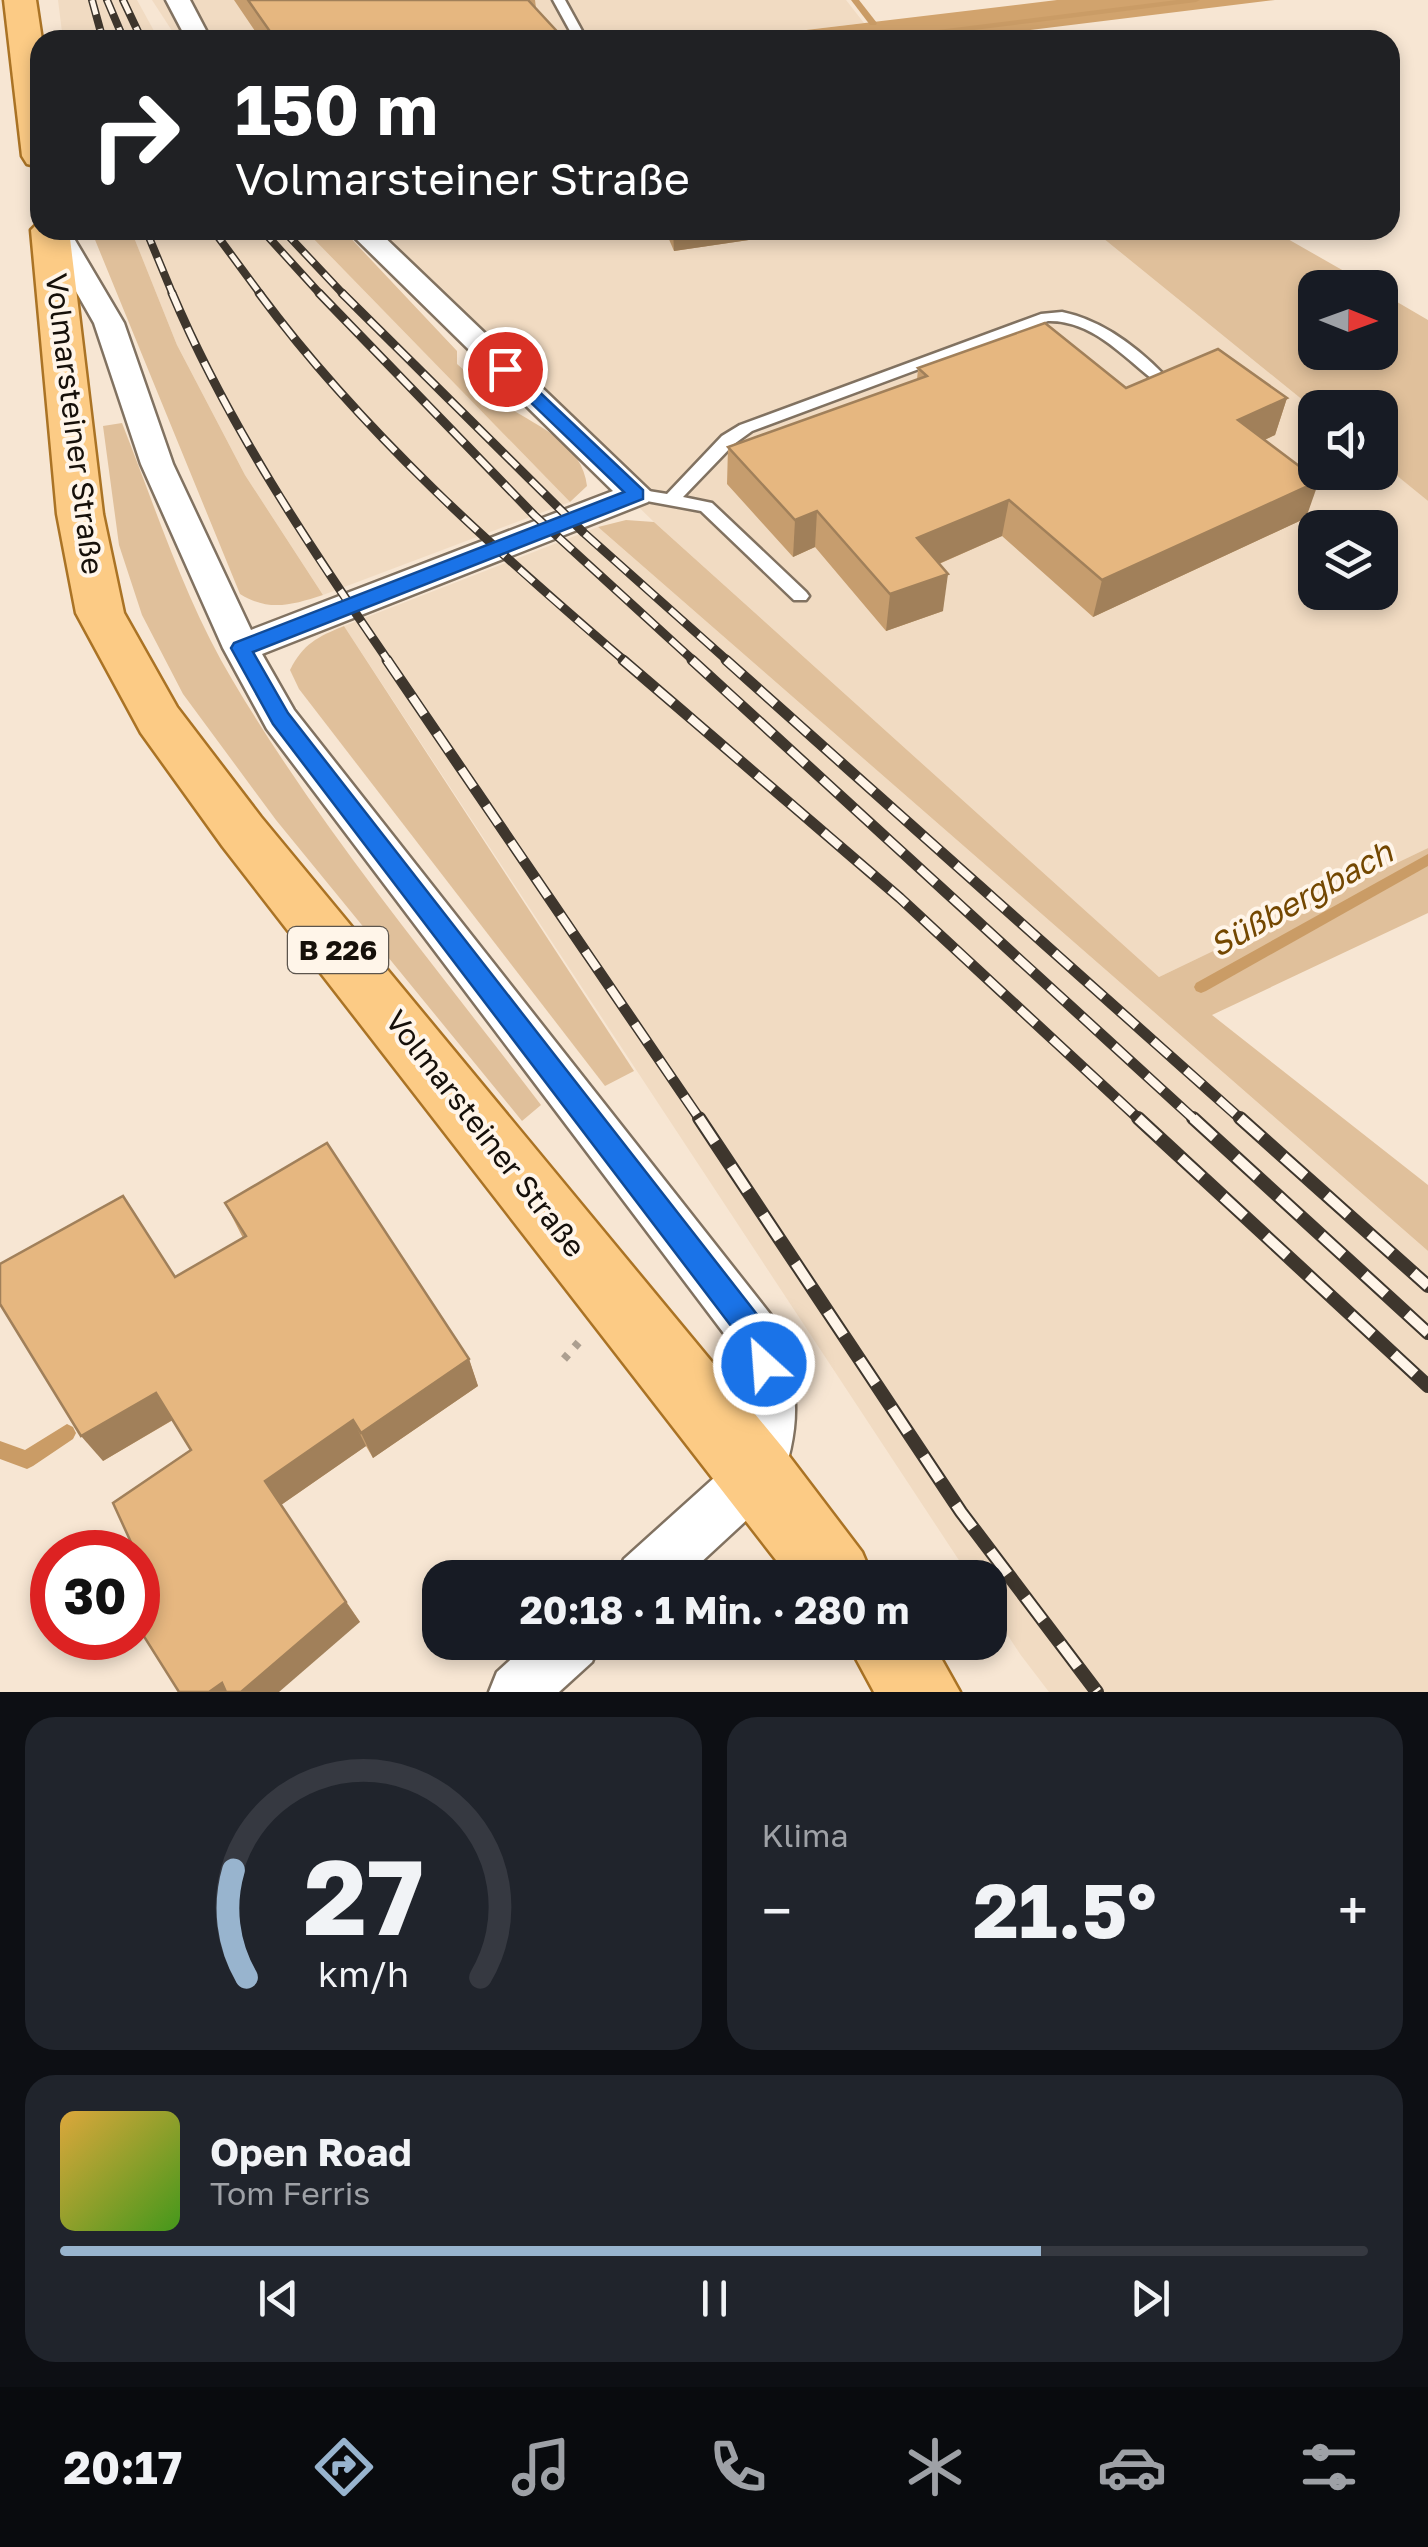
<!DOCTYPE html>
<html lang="de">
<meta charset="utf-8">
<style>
body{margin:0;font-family:"Golos Text",sans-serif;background:#20242c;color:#f1f3f6;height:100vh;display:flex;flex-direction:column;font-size:38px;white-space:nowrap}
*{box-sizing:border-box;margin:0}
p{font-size:32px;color:#9ea1a6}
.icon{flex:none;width:55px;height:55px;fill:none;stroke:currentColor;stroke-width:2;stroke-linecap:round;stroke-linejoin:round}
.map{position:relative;height:1692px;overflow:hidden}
.details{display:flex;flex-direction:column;gap:25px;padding:25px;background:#0d0f14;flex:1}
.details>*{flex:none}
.guide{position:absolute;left:30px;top:30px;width:1370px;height:210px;border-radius:30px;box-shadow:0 5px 15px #0003;background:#202124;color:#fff;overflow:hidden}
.needle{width:65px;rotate:91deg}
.tools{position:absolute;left:1298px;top:270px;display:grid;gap:20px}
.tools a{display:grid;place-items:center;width:100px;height:100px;border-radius:20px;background:#171b24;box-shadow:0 5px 15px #0003;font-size:50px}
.speed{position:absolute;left:30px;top:1530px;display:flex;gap:20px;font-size:50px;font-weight:700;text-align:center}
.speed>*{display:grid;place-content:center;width:130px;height:130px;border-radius:50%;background:#171b24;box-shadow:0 5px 15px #0003;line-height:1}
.speed .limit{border:15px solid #d22;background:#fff;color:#111}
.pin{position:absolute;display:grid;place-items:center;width:85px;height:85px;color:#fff;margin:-42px;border:5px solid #fff;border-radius:50%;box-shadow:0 2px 10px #0007}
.me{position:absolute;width:110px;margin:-55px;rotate:334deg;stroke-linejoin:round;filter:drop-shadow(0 0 8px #0008)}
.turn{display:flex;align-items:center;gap:35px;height:210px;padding:0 40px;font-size:45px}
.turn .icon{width:130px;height:130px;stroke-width:2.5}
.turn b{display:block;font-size:70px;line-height:85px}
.big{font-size:75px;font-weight:700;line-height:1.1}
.details .widget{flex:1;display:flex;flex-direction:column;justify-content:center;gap:15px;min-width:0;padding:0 35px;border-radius:30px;background:#20242c}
.details .dial{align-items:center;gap:0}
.dial svg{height:260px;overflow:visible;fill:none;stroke:#363941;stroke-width:7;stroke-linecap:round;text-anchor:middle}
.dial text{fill:#f1f3f6;stroke:none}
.song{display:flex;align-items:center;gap:30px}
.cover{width:120px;height:120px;border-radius:15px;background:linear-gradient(135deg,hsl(40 70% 55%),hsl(100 70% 35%))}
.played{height:10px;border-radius:5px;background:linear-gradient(90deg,#98b4ce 75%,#363941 75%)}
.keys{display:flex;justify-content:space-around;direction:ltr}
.heat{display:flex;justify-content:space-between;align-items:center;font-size:55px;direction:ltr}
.details .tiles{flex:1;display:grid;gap:25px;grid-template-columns:1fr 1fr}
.widget:last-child{grid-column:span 2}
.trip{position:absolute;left:422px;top:1560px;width:585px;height:100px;border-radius:30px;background:#171b24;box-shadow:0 5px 15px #0003;font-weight:700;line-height:100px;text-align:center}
.menu{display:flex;height:160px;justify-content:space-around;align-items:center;background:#090b0e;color:#9ea1a6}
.menu .icon{width:70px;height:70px}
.menu .on{color:#98b4ce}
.menu b{font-size:45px;color:#f1f3f6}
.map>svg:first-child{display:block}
</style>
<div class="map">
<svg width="1428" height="1692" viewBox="0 0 1428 1692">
<rect width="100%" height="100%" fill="#f7e6d3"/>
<g fill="#f1dbc2" fill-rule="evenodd">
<polygon points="58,0 137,0 159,40 63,40"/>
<polygon points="152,0 846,0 864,23 723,40 178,40"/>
<polygon points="131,230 305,230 570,502 323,595 245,475 177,345"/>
<path d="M354 230H1093L1315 410V472H1380V462L1428 501V848L1159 977 654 522ZM1315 528H1380V592H1315Z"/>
<polygon points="598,527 1428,1251 1428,1692 1049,1692 1020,1654 990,1608 990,1578 970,1577 344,626"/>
</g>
<g fill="#e0c09b">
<path d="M91 230H131L177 345 245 475 323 595C292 605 269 612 240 594Z"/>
<path d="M305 230H343L457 351V364C471 376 484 390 499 401 533 425 582 441 587 486L570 502Z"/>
<polygon points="1093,230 1272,230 1372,287 1315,288 1315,352 1380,352 1380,292 1428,320 1428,501 1380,462 1380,408 1315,410"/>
<path d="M122 423C156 509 185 601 233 681 322 831 436 967 541 1105L522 1121 276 820 183 694 142 615 119 545 103 426Z"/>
<polygon points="626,520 654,522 1159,977 1428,848 1428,913 1212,1015 1428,1185 1428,1251 598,527"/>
<path d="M344 626 634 1071 605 1086 299 689 290 670C303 644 317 637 344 626Z"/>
</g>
<polygon fill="#d1a36d" points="1057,0 1275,0 949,40 723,40"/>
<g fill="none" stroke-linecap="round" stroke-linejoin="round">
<g fill="#ca9c66" fill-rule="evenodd">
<polygon points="851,0 859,0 877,23 876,25 870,25"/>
<polygon points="1177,0 1200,0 1196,2 894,40 870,40 874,38"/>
<polygon points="1428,854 1428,866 1206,991 1201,993 1196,991 1194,987 1196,983"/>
<polygon points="67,1424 73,1427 76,1433 73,1439 33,1466 27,1469 0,1459 0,1441 25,1450"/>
</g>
<g stroke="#817261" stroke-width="5">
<g id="lane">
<polygon points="553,0 565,0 587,40 575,40"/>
<path d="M1062 312C1101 320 1136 346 1164 375L1161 378H1151C1120 353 1090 320 1048 321L752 431 734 444 683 497 712 503 806 592 809 596 806 600H794L701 511 636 499 628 494 636 489 667 494 722 436 740 425 1041 314Z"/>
</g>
</g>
<g stroke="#817261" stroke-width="5">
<g id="street">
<polygon points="166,0 190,0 211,40 187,40"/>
<path d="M41 230H69L124 323 173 464 251 630 613 491 347 230H377L653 494 648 502 262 654 294 710 774 1319C800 1382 803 1427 777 1492L684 1578H616L624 1559 735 1459 748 1392 735 1348 267 729 223 648 141 464 94 323Z"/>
<polygon points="530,1642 600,1642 592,1662 559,1692 489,1692 497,1672"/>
</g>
</g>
<g stroke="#aa7325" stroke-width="5">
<g id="primary">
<polygon points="4,0 36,0 42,40 40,167 27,164 22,156"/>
<polygon points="40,221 40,230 69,230 103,514 124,613 177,707 261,817 783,1448 862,1552 873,1578 790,1578 223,847 141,733 76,613 57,514 31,230"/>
<polygon points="847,1642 932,1642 960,1692 874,1692"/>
</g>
</g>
<polyline stroke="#ac9f90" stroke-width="8" stroke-dasharray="6 10" stroke-linecap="butt" points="564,1359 579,1342"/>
<use href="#lane" fill="#fff" fill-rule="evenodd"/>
<use href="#street" fill="#fff" fill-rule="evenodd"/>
<use href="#primary" fill="#fccb85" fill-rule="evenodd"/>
<g stroke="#3e362d" stroke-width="8">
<g id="rail-far3">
<polyline points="92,0 103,40"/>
<polyline points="107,0 124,40"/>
<polyline points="123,0 142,40"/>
<polyline points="146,230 173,295"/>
<polyline points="213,230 261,295"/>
<polyline points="262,230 321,295"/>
<polyline points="283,230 344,295"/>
</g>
</g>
<g stroke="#3e362d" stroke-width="9">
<g id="rail-far2">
<path d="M172 293C228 425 308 544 389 662"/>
<path d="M259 293C363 433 494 549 626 662"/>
<polyline points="319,293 534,515 695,662"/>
<polyline points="342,293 584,533 729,662"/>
</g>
</g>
<g stroke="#3e362d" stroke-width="11">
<g id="rail-far1">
<polyline points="387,660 701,1121"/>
<polyline points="623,660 900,898 1141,1121"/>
<polyline points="692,660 1196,1121"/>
<polyline points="726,660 1243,1121"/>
</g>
</g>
<g stroke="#3e362d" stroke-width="14">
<g id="rail">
<polyline points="699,1118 961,1512 1097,1692"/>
<polyline points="1138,1118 1428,1386"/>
<polyline points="1193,1118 1428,1333"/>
<polyline points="1240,1118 1428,1286"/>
</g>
</g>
<use href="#rail-far3" stroke="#fff5e9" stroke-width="5" stroke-dasharray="15" stroke-linecap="butt"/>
<use href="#rail-far2" stroke="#fff5e9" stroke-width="6" stroke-dasharray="19" stroke-linecap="butt"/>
<use href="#rail-far1" stroke="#fff5e9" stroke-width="8" stroke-dasharray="22" stroke-linecap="butt"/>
<use href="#rail" stroke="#fff5e9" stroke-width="10" stroke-dasharray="29" stroke-linecap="butt"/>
</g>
<g fill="#c69d6e">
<polygon points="234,0 535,0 536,8 565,40 261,40"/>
<polygon points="665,230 783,230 783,235 674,251"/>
<polygon points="918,368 1126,388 1287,398 1275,435 1264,440 1306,518 1093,617 1002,536 939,564 943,611 886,631 815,547 793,557 727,484 728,447 917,380"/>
<polygon points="225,1203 469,1359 478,1386 373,1458 366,1446 281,1505 360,1622 135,1551 191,1450 173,1420 103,1461 175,1277 243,1238"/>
</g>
<g fill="#a1805a">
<polygon points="673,230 783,230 783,235 674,251"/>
<polygon points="1287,398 1275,435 1227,457 1238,420"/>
<polygon points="1319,481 1306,518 1093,617 1102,580"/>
<polygon points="1009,500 1002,536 913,575 917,538"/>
<polygon points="817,511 815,547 793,557 795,520"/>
<polygon points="948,574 943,611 886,631 890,594"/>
<polygon points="469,1359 478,1386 373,1458 361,1433"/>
<polygon points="156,1393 174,1419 103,1461 81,1436"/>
<polygon points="353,1420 366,1446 281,1505 265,1481"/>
<polygon points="346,1602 360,1622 279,1692 241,1692"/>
<polygon points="222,1683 231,1692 209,1692"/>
</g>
<g fill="#e6b780" stroke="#a1805a" stroke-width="2.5">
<polygon points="248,0 528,0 565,40 276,40"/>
<polygon points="1045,323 1126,388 1218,349 1287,398 1238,420 1319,481 1102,580 1009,500 917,538 948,574 890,594 817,511 795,520 728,447 927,376 918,368"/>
<polygon points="327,1143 469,1359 361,1433 353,1420 265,1481 346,1602 241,1692 226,1692 222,1683 209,1692 179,1692 138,1627 138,1552 132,1552 135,1551 113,1503 191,1450 156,1393 81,1436 0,1304 0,1264 123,1196 175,1277 246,1236 225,1203"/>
</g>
<polygon fill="#1a73e8" stroke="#114b97" stroke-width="2.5" points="499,365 511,365 643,490 643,499 253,652 288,713 766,1326 779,1364 775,1374 764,1378 754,1374 744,1343 273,724 231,648 234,643 624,492 499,372"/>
<g text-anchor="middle" stroke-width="8" stroke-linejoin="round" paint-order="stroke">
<rect fill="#fff5e9" stroke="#5c554d" stroke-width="2.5" x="288" y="927" width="100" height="46" rx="8"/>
<g font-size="28" font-weight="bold" fill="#16100a">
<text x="338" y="960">B 226</text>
</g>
<g font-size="30" fill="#16100a" stroke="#fff5e9">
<text transform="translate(74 424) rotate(83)" y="10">Volmarsteiner Straße</text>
<text transform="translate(485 1134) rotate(52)" y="10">Volmarsteiner Straße</text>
</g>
<g font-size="32" font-style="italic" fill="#734700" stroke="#fff5e9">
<text transform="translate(1301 899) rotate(-29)" y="11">Süßbergbach</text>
</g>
</g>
</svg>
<div class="tools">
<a><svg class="needle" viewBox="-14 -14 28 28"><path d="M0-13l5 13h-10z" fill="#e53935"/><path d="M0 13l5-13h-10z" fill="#9ea1a6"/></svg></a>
<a><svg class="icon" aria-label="sound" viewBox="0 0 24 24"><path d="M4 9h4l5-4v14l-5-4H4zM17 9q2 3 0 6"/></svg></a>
<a><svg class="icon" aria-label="layers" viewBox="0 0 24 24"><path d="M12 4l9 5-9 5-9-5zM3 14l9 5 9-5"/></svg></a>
</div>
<div class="speed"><div class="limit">30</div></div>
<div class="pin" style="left:505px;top:369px;background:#d93025"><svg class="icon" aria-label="arrive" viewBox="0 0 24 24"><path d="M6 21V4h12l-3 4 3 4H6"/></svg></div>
<svg class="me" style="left:764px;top:1364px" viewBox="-20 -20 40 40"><circle r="17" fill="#1a73e8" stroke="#fff" stroke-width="3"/><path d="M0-11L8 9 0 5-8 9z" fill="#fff"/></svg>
<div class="trip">20:18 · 1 Min. · 280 m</div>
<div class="guide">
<div class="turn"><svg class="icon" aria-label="right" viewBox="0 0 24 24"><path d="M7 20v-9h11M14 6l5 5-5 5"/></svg><div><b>150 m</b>Volmarsteiner Straße</div></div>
</div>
</div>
<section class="details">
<div class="tiles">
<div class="widget dial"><svg viewBox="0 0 100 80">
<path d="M14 69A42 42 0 1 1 86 69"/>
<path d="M14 69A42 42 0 0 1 10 36" stroke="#98b4ce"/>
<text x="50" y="56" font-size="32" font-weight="700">27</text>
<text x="50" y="72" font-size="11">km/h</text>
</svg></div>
<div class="widget"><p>Klima</p>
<div class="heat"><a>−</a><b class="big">21.5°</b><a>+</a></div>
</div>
<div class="widget">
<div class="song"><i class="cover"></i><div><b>Open Road</b><p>Tom Ferris</p></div></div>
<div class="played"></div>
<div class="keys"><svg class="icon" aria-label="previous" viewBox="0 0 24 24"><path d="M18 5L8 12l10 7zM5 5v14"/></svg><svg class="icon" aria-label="pause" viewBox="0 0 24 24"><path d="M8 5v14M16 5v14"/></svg><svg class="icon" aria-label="next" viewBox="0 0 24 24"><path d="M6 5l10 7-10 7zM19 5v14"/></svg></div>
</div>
</div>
</section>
<nav class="menu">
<b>20:17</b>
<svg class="icon on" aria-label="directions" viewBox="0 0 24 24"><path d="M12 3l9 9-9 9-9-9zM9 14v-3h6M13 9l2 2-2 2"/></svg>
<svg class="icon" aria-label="music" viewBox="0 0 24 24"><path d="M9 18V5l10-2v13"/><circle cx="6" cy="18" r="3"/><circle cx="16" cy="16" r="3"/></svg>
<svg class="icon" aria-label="phone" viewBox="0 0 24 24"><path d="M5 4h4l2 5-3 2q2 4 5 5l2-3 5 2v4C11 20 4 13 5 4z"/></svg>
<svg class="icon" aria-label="climate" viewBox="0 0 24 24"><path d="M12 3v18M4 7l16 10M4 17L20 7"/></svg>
<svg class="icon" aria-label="car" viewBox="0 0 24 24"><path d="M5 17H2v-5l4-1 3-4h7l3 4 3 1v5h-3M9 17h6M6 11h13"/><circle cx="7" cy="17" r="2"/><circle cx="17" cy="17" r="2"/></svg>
<svg class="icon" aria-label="filters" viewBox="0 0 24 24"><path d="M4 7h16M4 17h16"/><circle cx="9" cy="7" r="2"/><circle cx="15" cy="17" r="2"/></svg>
</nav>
